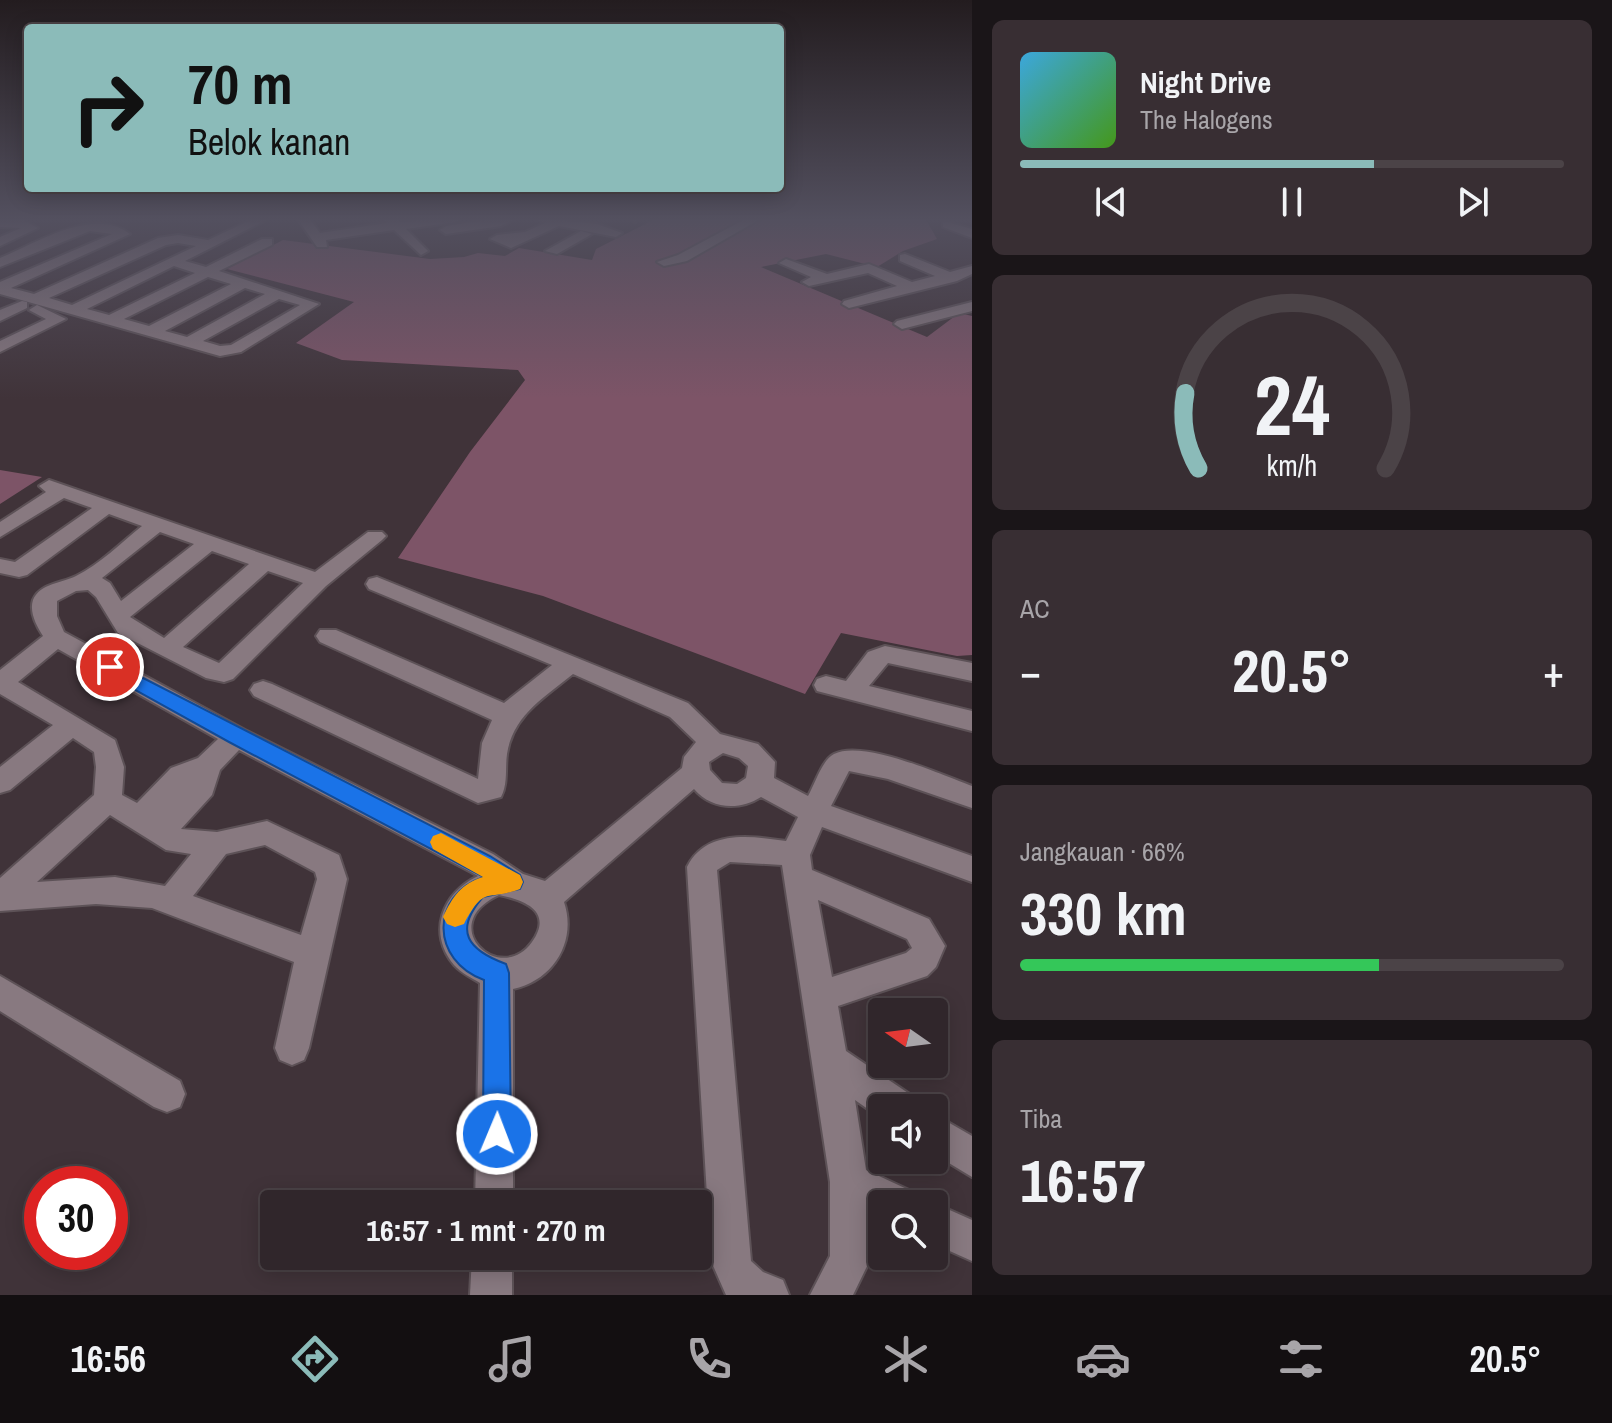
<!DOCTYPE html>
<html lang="id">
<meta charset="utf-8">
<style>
body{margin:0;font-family:"Archivo Narrow",sans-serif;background:#382e33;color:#f1f3f6;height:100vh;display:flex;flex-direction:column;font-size:30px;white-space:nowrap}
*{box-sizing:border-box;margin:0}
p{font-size:26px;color:#a8a5a9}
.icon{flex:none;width:44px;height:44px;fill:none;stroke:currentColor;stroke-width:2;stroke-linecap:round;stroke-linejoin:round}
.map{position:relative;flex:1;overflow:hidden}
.side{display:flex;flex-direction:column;gap:20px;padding:20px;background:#1a1518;width:640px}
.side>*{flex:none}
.guide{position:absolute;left:24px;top:24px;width:760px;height:168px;border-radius:8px;box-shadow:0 4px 20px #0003,0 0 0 2px #4b4347;background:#8bbbb9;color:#111;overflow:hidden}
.needle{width:52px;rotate:284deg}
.controls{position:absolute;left:868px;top:998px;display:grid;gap:16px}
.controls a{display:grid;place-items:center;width:80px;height:80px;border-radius:8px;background:#30262b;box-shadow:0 4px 20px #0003,0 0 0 2px #4b4347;font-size:40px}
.speed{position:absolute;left:24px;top:1166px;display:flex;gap:16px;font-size:40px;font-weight:700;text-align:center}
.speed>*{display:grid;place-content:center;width:104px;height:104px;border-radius:50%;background:#30262b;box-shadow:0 4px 20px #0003,0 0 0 2px #4b4347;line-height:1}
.speed .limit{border:12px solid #d22;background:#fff;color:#111}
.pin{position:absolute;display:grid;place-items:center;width:68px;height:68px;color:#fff;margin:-34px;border:4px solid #fff;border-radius:50%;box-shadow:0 2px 8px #0007}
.me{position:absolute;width:88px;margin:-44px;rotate:1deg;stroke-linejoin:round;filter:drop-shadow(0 0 6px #0008)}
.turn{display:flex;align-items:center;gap:28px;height:168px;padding:0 32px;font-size:36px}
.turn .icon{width:104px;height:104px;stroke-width:2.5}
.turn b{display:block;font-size:56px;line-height:68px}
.big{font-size:60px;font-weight:800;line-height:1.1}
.side .card{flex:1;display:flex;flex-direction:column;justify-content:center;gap:12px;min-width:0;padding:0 28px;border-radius:12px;background:#382e33}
.side .dial{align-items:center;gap:0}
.dial svg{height:208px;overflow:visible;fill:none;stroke:#4b4347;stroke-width:7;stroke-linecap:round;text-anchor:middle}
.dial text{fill:#f1f3f6;stroke:none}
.song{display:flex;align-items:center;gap:24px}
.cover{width:96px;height:96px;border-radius:12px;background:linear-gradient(135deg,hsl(200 70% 55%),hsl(100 70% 35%))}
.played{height:8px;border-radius:4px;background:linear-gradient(90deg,#8bbbb9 65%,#4b4347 65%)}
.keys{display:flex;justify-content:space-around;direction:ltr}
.heat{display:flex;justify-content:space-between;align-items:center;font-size:44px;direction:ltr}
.charge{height:12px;border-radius:6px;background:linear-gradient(90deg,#34c759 66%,#4b4347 0)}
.trip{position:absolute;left:260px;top:1190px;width:452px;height:80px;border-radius:8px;background:#30262b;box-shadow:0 4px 20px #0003,0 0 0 2px #4b4347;font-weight:800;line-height:80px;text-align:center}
.dock{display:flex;height:128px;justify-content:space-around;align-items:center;background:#130f11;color:#a8a5a9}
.dock .icon{width:56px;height:56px}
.dock .selected{color:#8bbbb9}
.dock b{font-size:36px;color:#f1f3f6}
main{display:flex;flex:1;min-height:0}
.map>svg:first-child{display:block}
</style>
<main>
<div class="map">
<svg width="972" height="1295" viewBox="0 0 972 1295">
<rect width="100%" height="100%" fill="#403339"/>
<g fill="#7d5467">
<polygon points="657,218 925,218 937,239 903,251 877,267 826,254 761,267 927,337 959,313 972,316 972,655 957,656 841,633 805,694 543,596 398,558 470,452 525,380 518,370 342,360 296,343 354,302 227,269 283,240 430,259 464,257 478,253 505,256 519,248 592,260 596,249"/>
<polygon points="0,470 42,477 0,504"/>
</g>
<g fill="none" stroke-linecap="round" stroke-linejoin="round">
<g stroke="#5d5257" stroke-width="4">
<g id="minor">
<path d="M255 218H270L185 261 206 267 262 239H272V245L219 271 319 304 241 352 220 356 0 294V282L112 234 90 231 0 267V258C37 243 93 206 130 234L11 288 34 294 158 238 178 235 208 240ZM178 243 196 246 72 305 49 298 166 245ZM174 266 195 273 109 315 87 309ZM208 277 231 284 149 326 124 319ZM245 288 265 294 187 337 165 331ZM279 299 300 305 231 345 220 346 203 341Z"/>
<polygon points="297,218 309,218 320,233 387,223 383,218 396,218 400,222 461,218 455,222 406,229 428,251 421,255 394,230 326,240 327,247 317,247"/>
<polygon points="501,218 517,218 501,226 446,234 440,230 446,226"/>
<polygon points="534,218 597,224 622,233 616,237 559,226 511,248 490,239 497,235 525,232 545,223"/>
<polygon points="628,218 641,218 635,222"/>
<polygon points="747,218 762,218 687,261 664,266 657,262 678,255"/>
<polygon points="0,219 23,220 38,228 0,246 0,237 21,228 0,227"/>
<polygon points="943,221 972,229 972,238 943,227"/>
<polygon points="581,231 592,234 557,254 545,251"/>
<polygon points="905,254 950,272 972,266 972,274 957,281 849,308 842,304 844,301 897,286 868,273 809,286 802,282 811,277 779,263 786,259 827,274 869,264 912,282 935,276 900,261 900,255"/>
<polygon points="22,301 27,302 27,308 0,321 0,310"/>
<polygon points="972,302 972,311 902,329 894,324 897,321"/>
<polygon points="37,305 66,319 0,352 0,341 46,319 29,310"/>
<path d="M49 480 315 572 368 532H382L386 536 382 540 326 586 233 679 224 682 206 678 118 633 96 597 88 590 76 591 57 601V616L64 632 245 730 493 854 523 874 545 881 682 768 684 757 696 742 670 717 573 674C545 697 513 715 507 754 505 768 508 784 501 797L478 803 254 696 250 690 254 684 263 681 272 684 478 779 482 743 492 720 320 642 316 636 320 630H336L504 703 552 665 369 589 366 584 369 579 377 577 688 703 720 734 758 744 775 762 774 778 808 796C815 784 822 760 834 754 863 739 942 775 972 786V808L888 779 849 771 831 806 972 856V882L822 827 810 855 812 870 929 919 945 946 936 967 927 976 838 1006 846 1051 911 1095 916 1108H882V1119L855 1100 866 1170 909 1190 914 1204H882V1218L870 1212V1260L853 1295H810L830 1256V1182L782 865 730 862 717 870 751 1261 763 1272 783 1280 789 1295H726L711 1261 687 867C706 829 751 836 786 841L798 817 761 797C739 811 711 809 694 789L564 902C577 941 554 980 513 989V1204H475L480 983C472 978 461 973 454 965 427 933 442 893 478 876L471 872 239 750 220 770 212 795 181 829 217 832 267 821 339 855 347 879 309 1048 304 1060 292 1065 280 1060 275 1048 294 962 152 908 96 904 0 911V878L94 795 96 767 94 752 73 738 10 790 0 793V767L53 725 0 694V670L43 636C37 627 29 612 33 600 40 583 63 583 76 576 99 565 122 542 142 526L109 514 27 575 19 577 0 573V559L15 562 92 508 64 498 0 537V522L46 492 39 486ZM160 532 194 544 121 601 110 583 102 578ZM212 551 249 564 164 638 130 617ZM268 571 303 583 219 663 183 647ZM58 649 218 739 198 758 171 768 137 803 122 795 124 767 115 740 18 682ZM723 753 739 758 748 766 746 778 737 784 722 783 710 770 709 762ZM110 815 166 850 191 854 165 886 115 877 37 882ZM265 845 315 872 317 879 301 935 193 896 226 854ZM499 895C524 900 554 911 532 942 500 987 434 925 499 895ZM818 900 907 939 912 948 906 953 832 977Z"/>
<polygon points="885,646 972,663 972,681 888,663 869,686 972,711 972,731 817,691 814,685 817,679 826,676 846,681 868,652"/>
<polygon points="0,976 180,1081 185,1094 180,1107 167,1112 154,1107 0,1011"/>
<polygon points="934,1114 972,1136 972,1177 934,1154"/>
<polygon points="934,1203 972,1220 972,1261 934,1244"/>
<polygon points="472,1256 512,1256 512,1295 470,1295"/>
</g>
</g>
<use href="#minor" fill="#887980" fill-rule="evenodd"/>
</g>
<linearGradient id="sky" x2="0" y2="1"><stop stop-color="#231c1f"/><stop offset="0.55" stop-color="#53505f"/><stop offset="1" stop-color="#53505f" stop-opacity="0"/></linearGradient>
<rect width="972" height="399" fill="url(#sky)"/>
<path fill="#1a73e8" stroke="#114b97" stroke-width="2" d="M110 661 490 856 520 875 523 882 520 889 483 897C453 931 468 950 506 964L509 973 511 1134 507 1144 497 1148 487 1144 483 1134 484 980C431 961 429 895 484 877L229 742 103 672 100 667 103 663Z"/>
<path fill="#f59e0b" d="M441 833 520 875 523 882 520 889C486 902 485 884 464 924L455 927 447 924 443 917C453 896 461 884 483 877L433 849 430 842 433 836Z"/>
</svg>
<div class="controls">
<a><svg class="needle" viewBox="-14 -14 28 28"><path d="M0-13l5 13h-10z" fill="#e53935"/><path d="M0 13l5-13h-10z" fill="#a8a5a9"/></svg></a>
<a><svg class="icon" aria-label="sound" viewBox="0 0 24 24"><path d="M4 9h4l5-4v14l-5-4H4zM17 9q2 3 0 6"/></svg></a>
<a><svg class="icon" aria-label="search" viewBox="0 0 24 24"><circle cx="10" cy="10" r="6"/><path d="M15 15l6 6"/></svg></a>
</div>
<div class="speed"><div class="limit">30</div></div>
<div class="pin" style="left:110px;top:667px;background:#d93025"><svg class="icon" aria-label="arrive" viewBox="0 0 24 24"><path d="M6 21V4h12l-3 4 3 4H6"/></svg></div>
<svg class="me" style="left:497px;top:1134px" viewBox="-20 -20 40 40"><circle r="17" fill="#1a73e8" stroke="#fff" stroke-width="3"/><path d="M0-11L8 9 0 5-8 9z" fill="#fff"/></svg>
<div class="trip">16:57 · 1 mnt · 270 m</div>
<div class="guide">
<div class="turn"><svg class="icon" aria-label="right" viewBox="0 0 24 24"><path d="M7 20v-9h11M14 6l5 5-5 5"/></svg><div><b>70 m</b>Belok kanan</div></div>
</div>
</div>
<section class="side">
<div class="card">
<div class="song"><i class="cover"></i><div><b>Night Drive</b><p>The Halogens</p></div></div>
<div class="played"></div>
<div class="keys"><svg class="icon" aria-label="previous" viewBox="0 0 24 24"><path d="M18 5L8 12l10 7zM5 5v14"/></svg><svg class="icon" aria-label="pause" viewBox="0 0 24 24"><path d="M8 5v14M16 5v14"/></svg><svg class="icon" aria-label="next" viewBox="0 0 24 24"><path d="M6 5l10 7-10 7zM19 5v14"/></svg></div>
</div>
<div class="card dial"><svg viewBox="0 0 100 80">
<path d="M14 69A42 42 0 1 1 86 69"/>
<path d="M14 69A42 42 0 0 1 9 40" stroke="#8bbbb9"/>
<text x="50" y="56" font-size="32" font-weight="700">24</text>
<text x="50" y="72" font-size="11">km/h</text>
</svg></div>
<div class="card"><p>AC</p>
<div class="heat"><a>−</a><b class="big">20.5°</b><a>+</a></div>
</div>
<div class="card"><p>Jangkauan · 66%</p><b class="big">330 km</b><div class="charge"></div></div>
<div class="card"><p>Tiba</p><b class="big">16:57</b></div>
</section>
</main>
<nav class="dock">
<b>16:56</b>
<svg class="icon selected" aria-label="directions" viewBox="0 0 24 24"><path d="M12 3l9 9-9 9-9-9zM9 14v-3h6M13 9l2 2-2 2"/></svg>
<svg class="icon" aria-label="music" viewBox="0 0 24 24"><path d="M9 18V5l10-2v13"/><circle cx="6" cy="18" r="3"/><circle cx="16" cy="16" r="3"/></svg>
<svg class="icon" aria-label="phone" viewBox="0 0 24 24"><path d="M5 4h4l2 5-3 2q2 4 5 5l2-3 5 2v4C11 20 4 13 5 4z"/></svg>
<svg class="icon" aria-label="climate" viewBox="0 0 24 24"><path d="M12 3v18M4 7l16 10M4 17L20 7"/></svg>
<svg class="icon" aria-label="car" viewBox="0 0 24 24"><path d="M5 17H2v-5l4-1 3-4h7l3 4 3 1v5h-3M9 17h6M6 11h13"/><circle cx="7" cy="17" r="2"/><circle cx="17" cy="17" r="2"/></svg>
<svg class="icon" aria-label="filters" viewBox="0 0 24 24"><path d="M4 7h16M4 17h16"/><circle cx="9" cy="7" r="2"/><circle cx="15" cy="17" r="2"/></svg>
<b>20.5°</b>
</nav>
